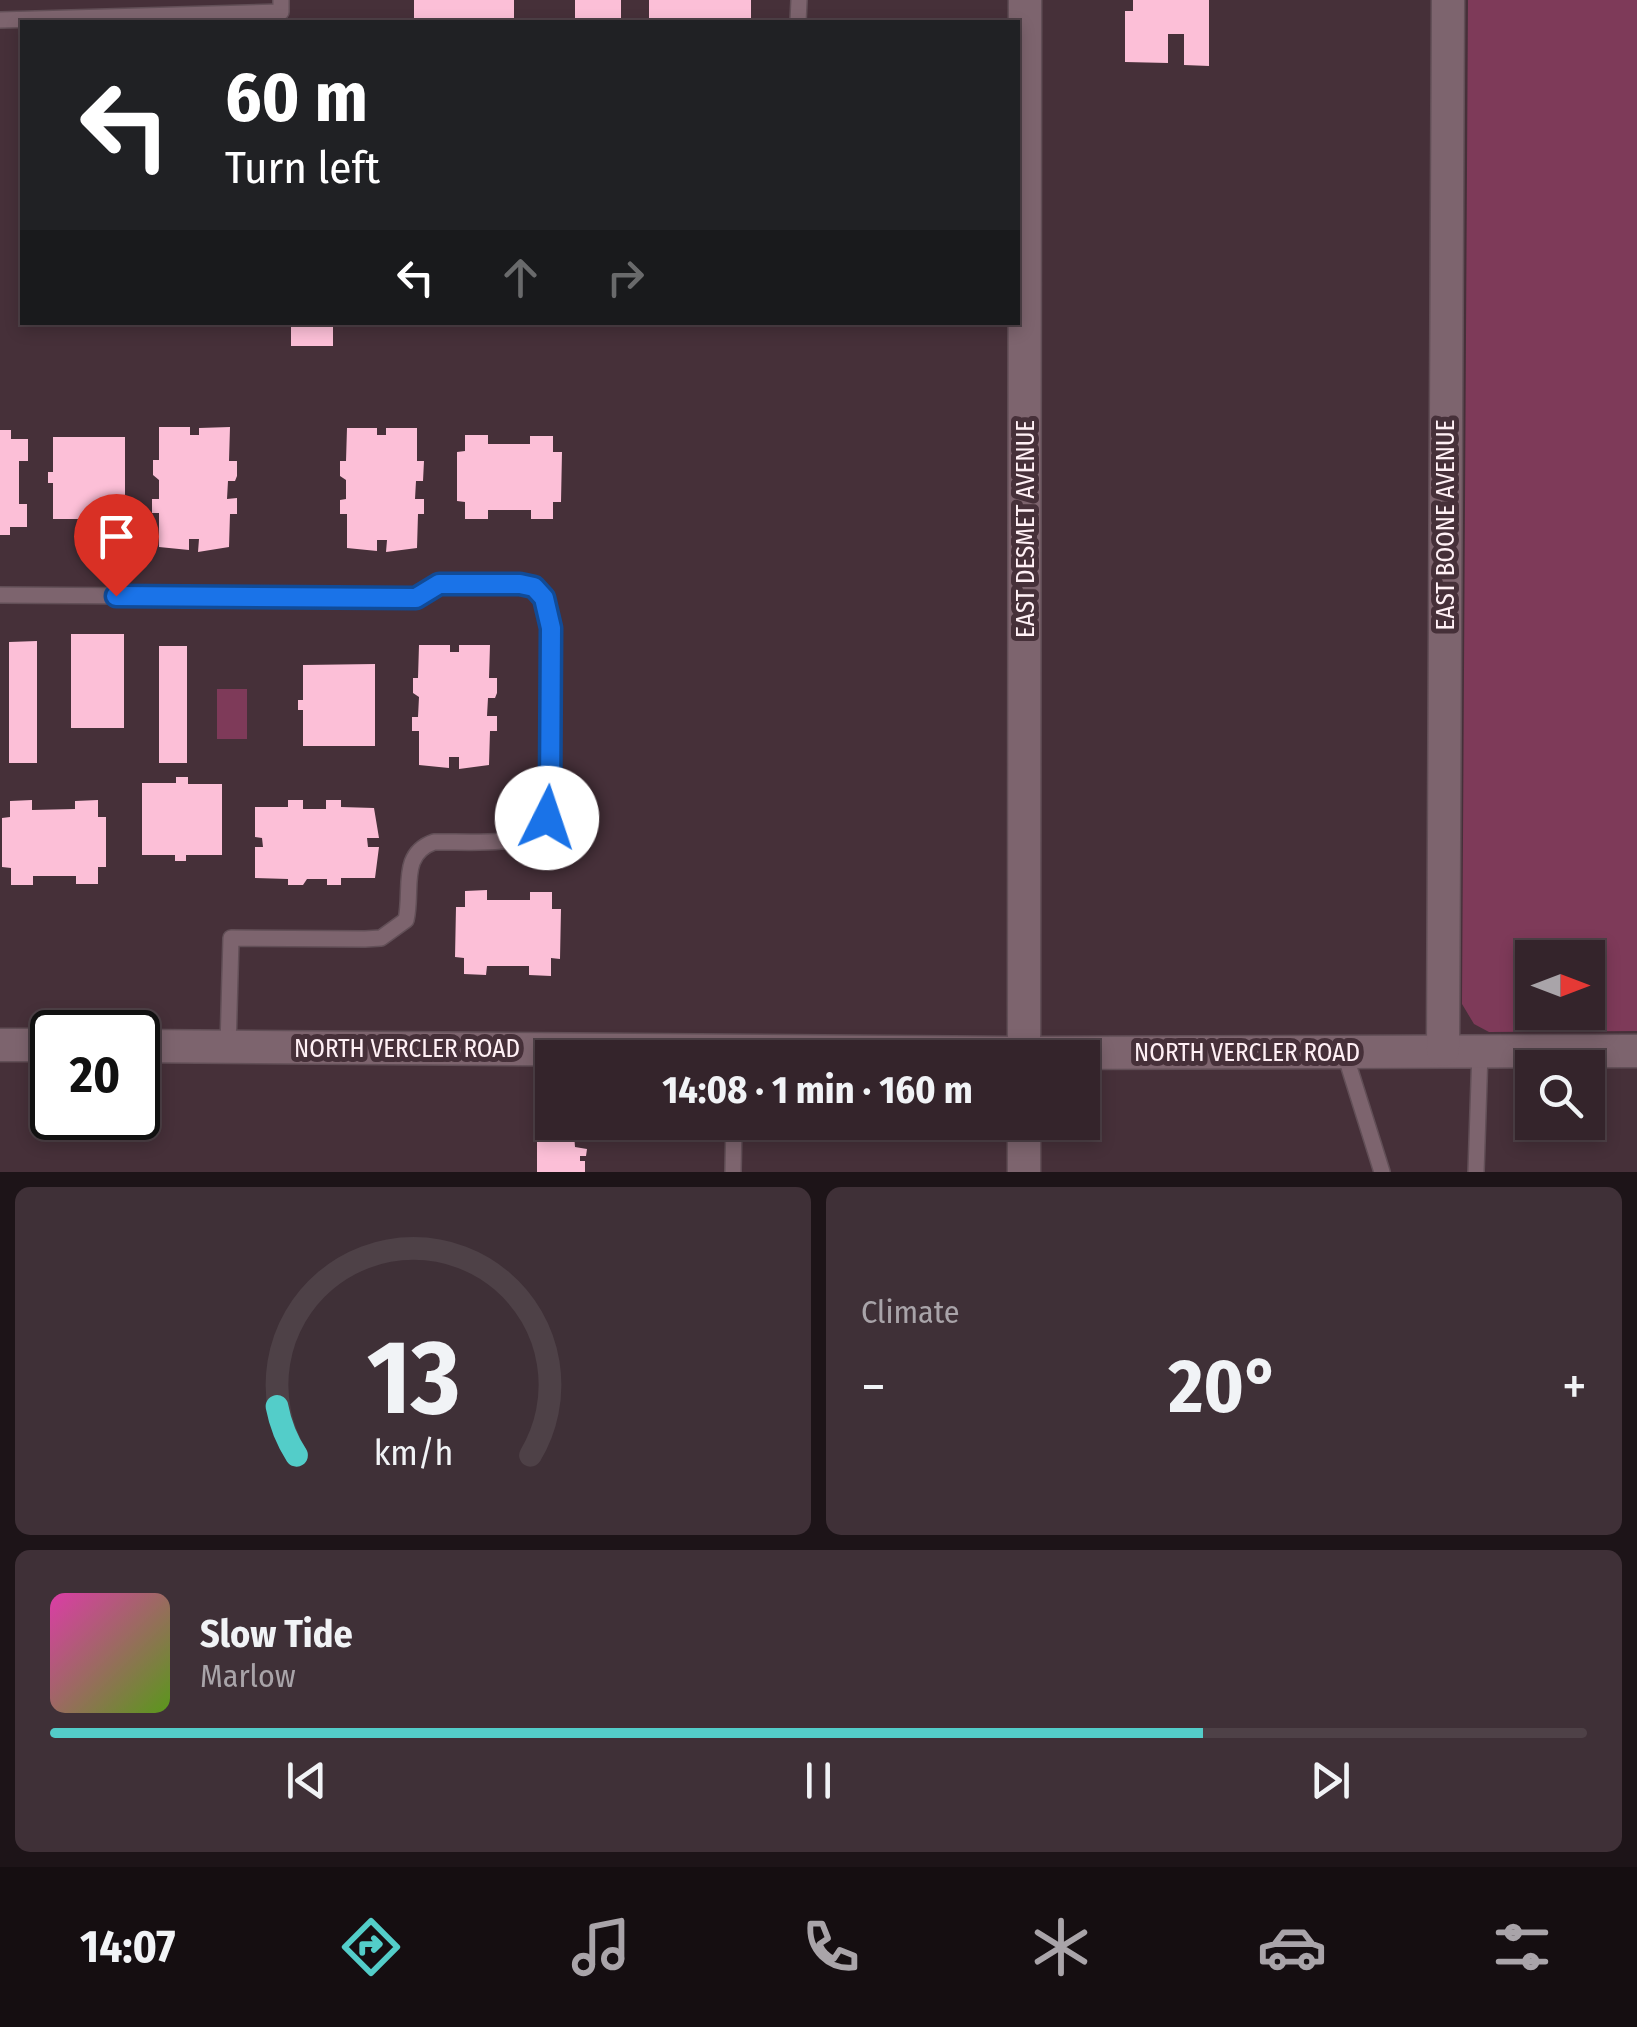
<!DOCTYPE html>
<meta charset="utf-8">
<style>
body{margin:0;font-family:"Fira Sans Condensed",sans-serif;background:#3f3037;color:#f1f3f6;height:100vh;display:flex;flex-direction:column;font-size:38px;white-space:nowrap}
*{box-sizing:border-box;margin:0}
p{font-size:32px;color:#a9a4a9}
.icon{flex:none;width:55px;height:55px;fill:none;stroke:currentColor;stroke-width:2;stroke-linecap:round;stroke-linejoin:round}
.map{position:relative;height:1172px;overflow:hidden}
.side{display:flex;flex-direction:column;gap:15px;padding:15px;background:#1d1418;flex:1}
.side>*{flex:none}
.banner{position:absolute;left:20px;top:20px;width:1000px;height:305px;border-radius:0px;box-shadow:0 5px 15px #0003,0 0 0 2px #4e4147;background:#202124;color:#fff;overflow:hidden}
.needle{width:65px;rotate:90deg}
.controls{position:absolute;left:1515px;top:940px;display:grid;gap:20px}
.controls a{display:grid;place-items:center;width:90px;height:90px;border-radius:0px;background:#34242b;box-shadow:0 5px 15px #0003,0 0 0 2px #4e4147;font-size:50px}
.speed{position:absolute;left:30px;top:1010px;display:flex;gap:20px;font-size:50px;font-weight:700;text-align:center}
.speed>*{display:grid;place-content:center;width:130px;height:130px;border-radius:50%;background:#34242b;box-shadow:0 5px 15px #0003,0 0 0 2px #4e4147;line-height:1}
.speed .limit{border:5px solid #111;border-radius:15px;background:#fff;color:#111}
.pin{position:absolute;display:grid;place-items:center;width:85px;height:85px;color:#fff;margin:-102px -42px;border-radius:50% 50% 50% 0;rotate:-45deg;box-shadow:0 0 10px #0007}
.pin .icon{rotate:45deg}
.me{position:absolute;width:110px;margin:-55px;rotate:4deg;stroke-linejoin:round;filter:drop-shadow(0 0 8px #0008)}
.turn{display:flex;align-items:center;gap:35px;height:210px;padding:0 40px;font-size:45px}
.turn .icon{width:130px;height:130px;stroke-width:2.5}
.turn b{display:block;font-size:70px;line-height:85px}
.lanes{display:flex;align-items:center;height:95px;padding:0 40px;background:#0003;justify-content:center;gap:50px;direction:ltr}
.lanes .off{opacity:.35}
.big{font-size:75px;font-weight:700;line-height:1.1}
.side .tile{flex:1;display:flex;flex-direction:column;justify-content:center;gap:15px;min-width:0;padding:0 35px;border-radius:15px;background:#3f3037}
.side .dial{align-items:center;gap:0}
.dial svg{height:260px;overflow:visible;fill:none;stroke:#4e4147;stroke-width:7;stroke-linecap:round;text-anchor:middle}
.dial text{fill:#f1f3f6;stroke:none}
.song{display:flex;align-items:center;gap:30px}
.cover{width:120px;height:120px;border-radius:15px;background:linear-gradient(135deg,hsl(320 70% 55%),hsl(90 70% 35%))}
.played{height:10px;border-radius:5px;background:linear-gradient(90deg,#53cdc9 75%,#4e4147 75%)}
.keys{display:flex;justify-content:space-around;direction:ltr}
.heat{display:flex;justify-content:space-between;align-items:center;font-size:55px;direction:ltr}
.side .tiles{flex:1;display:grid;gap:15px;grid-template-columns:1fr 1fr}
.tile:last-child{grid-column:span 2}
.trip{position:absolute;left:535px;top:1040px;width:565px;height:100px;border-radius:0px;background:#34242b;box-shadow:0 5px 15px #0003,0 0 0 2px #4e4147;font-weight:700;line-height:100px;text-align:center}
.menu{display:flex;height:160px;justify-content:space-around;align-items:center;background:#150e11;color:#a9a4a9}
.menu .icon{width:70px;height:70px}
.menu .current{color:#53cdc9}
.menu b{font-size:45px;color:#f1f3f6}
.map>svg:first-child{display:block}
</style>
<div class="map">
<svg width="1637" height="1172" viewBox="0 0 1637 1172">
<rect width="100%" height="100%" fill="#463039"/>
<g fill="#7e3a59" fill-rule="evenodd">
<path d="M1468 0H1637V1031L1489 1032 1474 1024 1462 1004ZM1532 958H1588V1012H1532Z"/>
<rect x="217" y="689" width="30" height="50"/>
</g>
<g fill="#fcbfd7">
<rect x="414" y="0" width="100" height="22"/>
<rect x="575" y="0" width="46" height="22"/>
<rect x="649" y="0" width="102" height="22"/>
<polygon points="1133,0 1209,0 1209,66 1184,65 1184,34 1168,34 1168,63 1125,62 1125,11 1133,11"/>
<rect x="291" y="324" width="42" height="22"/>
<polygon points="159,427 190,427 190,435 199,435 199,428 230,427 229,461 237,461 237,476 235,481 228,481 227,499 237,498 237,514 230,514 229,547 198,552 199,539 189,539 189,550 159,547 159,513 152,513 152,499 159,499 159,480 153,475 153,460 159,460"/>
<polygon points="347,428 377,428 377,435 386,435 386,428 417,428 417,461 424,461 423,481 416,481 415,499 424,499 424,514 418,514 417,548 386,552 387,540 377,540 377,551 347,548 347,514 340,514 340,500 346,499 346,480 340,476 340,461 346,461"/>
<polygon points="0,430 11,430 11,439 28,439 28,461 19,461 19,504 27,504 27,527 10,527 10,535 0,535"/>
<polygon points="465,435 488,435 488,444 530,444 530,436 553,436 553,452 562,452 561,502 553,502 553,519 531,519 531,510 488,510 488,519 465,519 465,502 457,501 457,452 465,451"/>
<polygon points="53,437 125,437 125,519 53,519 53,483 48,483 48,472 53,472"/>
<rect x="71" y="634" width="53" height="94"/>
<polygon points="37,641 37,763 9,763 9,642"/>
<polygon points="419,645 450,645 450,652 459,652 459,645 490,645 489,678 497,678 497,693 495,698 488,698 487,716 497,716 497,731 490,731 489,765 459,769 459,757 449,757 449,768 419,765 419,731 412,731 412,717 418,717 419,697 413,693 413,678 418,678"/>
<rect x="159" y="646" width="28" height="117"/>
<polygon points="375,664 375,746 303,746 303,710 298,710 298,700 303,700 303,665"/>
<polygon points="176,777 188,777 188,784 222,784 222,855 186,855 186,861 175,861 175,855 142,855 142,783 176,783"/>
<polygon points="32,800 32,810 75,809 75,801 98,800 98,817 106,817 106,867 98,867 98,884 76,884 76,876 33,876 33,885 11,885 11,868 2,867 2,818 10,817 10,801"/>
<polygon points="288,800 303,800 303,809 326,809 326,800 341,800 341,807 374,808 379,838 367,838 368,847 379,847 375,878 341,878 341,885 327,885 327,879 307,879 303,885 288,885 288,879 255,878 255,847 263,847 262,838 255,837 255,807 288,807"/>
<polygon points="487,890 487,900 530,900 530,892 552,892 552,909 561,909 560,959 551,958 551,976 529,975 529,966 487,966 486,975 464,974 464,958 455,957 456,907 465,907 465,891"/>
<polygon points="537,1116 552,1121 545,1134 574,1134 575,1147 587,1149 586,1156 580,1156 580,1161 585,1161 585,1172 537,1172"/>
</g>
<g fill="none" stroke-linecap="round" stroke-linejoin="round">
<g stroke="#624f57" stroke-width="18">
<g id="service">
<polyline points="0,20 281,12 281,0"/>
<polyline points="798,22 799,0"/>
<path d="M0 595 416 598 439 584H519L534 587 544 598 551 628 550 802C548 812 546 822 537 830 518 847 459 841 434 842 399 854 413 890 406 920L381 938 365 939 231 938 228 1047"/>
<polyline points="1344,1051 1382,1172"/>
<polyline points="733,1172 734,1122"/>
<polyline points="1476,1172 1480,1051"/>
</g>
</g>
<g stroke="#624f57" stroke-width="35">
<g id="minor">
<polyline points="0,1045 52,1045"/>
<polyline points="138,1046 1024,1053 1637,1051"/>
<polyline points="1443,1050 1448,0"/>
<polyline points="1024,1058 1025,0"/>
<polyline points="1024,1122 1024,1172"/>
</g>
</g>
<use href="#service" stroke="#7d646e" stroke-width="15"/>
<use href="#minor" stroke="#7d646e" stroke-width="32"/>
</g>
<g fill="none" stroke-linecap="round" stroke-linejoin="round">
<g stroke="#114b97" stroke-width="25">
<polyline id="route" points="116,596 416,598 439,584 520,584 534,587 544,598 551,628 550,802 547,818"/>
</g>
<use href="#route" stroke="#1a73e8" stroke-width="18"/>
</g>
<g text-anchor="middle" stroke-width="10" stroke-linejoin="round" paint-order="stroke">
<g font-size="25" fill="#fff0f5" stroke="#463039">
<text transform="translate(1445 525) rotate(-90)" y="9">EAST BOONE AVENUE</text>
<text transform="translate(1025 529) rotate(-90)" y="9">EAST DESMET AVENUE</text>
<text x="407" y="1057">NORTH VERCLER ROAD</text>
<text x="1247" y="1061">NORTH VERCLER ROAD</text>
</g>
</g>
</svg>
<div class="controls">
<a><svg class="needle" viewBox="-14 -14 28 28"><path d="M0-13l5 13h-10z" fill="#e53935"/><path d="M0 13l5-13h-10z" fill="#a9a4a9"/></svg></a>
<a><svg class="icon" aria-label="search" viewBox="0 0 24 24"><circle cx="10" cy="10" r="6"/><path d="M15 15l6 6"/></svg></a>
</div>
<div class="speed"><div class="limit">20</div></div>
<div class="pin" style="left:116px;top:596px;background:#d93025"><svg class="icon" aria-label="arrive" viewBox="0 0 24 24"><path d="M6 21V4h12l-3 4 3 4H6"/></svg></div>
<svg class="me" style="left:547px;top:818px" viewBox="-20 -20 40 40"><circle r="19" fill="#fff"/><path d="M0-13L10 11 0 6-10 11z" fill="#1a73e8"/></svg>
<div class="trip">14:08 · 1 min · 160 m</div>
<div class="banner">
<div class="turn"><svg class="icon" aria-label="left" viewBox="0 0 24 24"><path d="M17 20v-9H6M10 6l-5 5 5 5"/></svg><div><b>60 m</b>Turn left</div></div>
<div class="lanes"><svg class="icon" aria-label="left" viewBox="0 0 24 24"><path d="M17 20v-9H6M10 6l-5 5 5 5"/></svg><svg class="icon off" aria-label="ahead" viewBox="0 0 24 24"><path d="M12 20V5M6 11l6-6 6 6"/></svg><svg class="icon off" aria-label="right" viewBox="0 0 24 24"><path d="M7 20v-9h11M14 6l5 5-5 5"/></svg></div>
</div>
</div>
<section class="side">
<div class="tiles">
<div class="tile dial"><svg viewBox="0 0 100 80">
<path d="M14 69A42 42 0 1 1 86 69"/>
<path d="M14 69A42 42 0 0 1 8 54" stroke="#53cdc9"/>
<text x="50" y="56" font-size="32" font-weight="700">13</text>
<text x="50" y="72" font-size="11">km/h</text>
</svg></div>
<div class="tile"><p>Climate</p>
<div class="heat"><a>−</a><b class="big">20°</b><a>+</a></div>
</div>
<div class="tile">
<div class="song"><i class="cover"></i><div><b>Slow Tide</b><p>Marlow</p></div></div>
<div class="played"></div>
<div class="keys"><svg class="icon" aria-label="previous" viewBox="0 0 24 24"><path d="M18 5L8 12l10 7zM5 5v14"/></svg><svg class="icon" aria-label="pause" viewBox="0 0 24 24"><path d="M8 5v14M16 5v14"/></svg><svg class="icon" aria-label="next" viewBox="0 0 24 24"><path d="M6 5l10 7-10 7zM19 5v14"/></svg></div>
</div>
</div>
</section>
<nav class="menu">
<b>14:07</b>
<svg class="icon current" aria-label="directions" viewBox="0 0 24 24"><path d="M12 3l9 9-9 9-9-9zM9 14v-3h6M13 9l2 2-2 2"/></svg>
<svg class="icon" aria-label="music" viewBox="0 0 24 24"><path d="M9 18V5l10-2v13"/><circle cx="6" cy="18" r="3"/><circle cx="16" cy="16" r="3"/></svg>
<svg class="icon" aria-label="phone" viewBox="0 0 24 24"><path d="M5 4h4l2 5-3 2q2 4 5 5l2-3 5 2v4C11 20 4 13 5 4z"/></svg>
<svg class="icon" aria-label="climate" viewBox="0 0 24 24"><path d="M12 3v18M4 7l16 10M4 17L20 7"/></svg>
<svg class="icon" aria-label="car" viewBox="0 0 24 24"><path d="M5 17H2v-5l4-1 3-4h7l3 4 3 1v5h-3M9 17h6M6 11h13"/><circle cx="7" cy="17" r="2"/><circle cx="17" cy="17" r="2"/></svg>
<svg class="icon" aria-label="filters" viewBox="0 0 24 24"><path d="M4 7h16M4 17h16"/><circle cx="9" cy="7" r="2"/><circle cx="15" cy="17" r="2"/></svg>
</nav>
